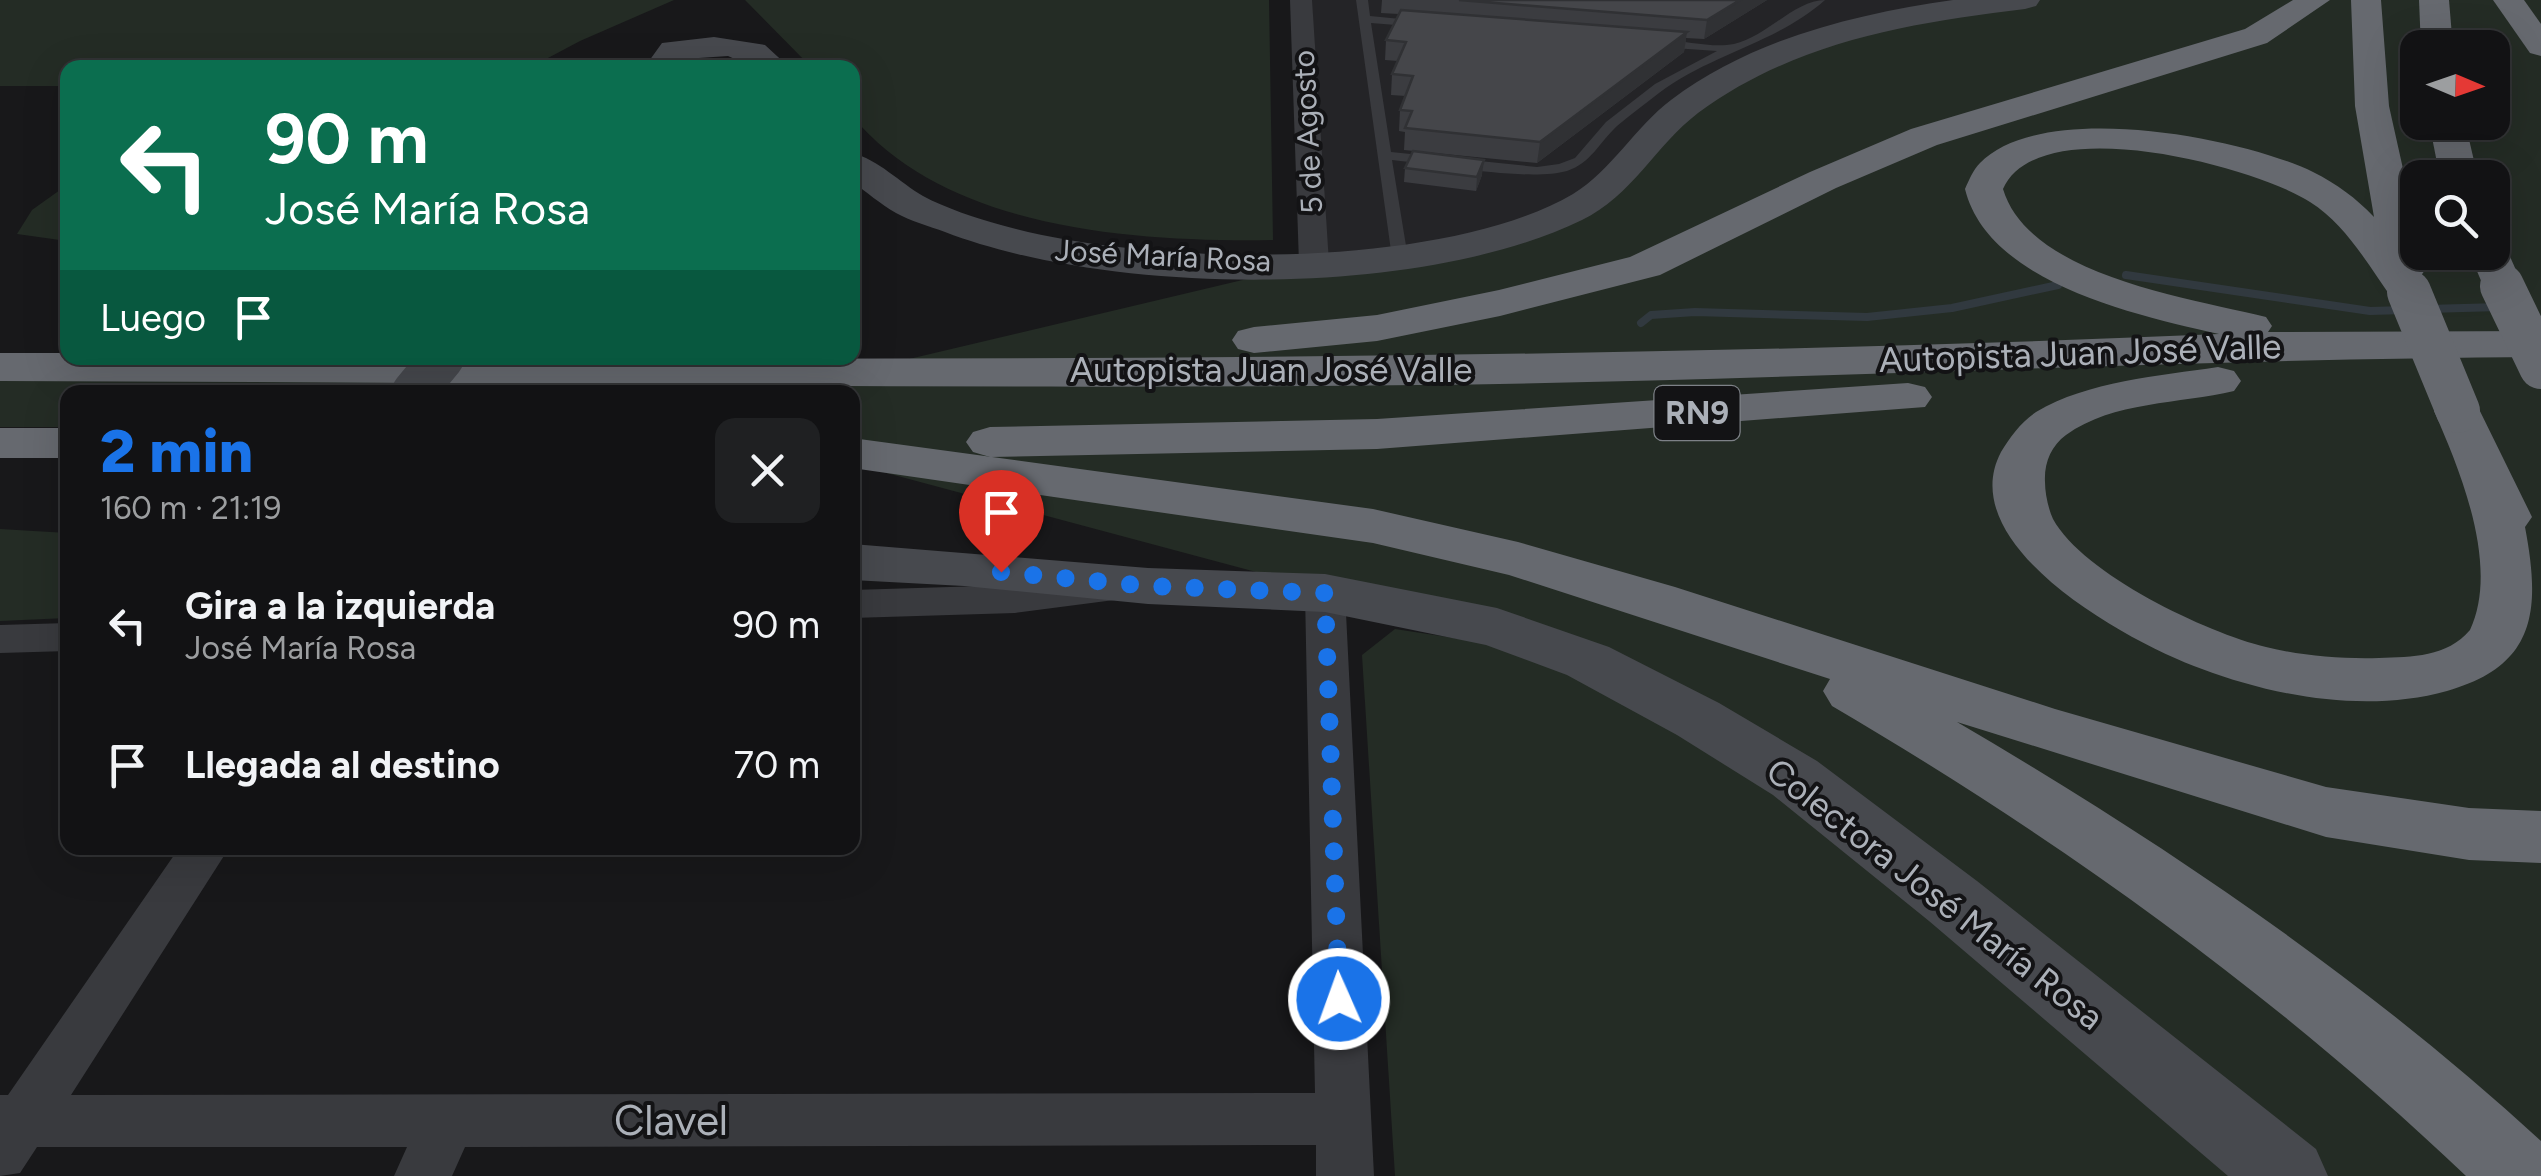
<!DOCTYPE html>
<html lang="es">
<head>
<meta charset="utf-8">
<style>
  :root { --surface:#121214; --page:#1f2022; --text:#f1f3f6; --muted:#9c9ea0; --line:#313234; --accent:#1a73e8 }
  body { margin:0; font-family:Figtree,sans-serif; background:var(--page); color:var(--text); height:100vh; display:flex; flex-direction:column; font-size:38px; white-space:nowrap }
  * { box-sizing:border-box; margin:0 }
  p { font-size:32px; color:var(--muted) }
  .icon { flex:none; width:55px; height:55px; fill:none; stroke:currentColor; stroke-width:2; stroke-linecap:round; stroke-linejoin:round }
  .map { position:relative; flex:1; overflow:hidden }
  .side { position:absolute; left:60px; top:385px; width:800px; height:470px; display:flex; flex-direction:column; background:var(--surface); border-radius:20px; box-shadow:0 10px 40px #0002,0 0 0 2px var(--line) }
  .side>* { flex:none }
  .hud { position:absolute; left:60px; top:60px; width:800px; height:305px; border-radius:20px; box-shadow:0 10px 40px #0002,0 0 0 2px var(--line); background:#0b6e4f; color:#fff; overflow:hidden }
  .needle { width:65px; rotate:92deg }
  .buttons { position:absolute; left:2400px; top:30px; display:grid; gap:20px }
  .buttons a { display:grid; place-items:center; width:110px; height:110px; border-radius:20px; background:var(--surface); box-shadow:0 10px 40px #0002,0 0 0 2px var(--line); font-size:50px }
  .pin { position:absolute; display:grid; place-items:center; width:85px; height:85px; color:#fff; margin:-102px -42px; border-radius:50% 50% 50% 0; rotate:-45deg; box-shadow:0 0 10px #0007 }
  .pin .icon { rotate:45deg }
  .me { position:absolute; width:110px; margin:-55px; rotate:358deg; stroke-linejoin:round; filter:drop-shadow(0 0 8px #0008) }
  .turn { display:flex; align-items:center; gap:35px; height:210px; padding:0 40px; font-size:45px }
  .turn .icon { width:130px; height:130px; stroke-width:2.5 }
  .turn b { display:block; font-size:70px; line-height:85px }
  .then { display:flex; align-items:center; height:95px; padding:0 40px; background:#0003; gap:20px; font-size:38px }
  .round { display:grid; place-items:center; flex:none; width:105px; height:105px; border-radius:20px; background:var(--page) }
  .summary { display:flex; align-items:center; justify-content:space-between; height:170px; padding:0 40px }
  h1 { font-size:60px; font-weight:800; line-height:75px; color:var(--accent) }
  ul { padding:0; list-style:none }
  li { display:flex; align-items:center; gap:30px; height:140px; padding:0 40px }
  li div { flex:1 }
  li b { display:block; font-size:38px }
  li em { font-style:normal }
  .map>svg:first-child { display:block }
</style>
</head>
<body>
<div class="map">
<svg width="2541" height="1176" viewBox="0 0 2541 1176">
  <rect width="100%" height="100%" fill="#18181a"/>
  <!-- built -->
  <polygon fill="#242427" points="1301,0 2025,0 1544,222 1314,263"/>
  <!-- green -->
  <g fill="#242c25" fill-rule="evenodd">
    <polygon points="0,0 674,0 580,41 531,67 68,68 67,86 0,86"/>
    <path d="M745,0H1269L1273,240C1135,242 947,230 853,117L852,68L811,67Z"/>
    <path d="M2025,0H2541V1176H2288L1953,901L1588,661L853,464L852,392H68L67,427H0V379L871,368L1314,263L1544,222L1681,109L1790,50ZM2418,48H2492V122H2418ZM2418,178H2492V252H2418Z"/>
    <polygon points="67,185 67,241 17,234 32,210"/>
    <polygon points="0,529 67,533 67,618 0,621"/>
    <polygon points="1395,629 1480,642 1555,668 1733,758 2242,1176 1395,1176 1362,655"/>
  </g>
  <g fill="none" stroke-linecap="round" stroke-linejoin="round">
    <!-- stream -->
    <g stroke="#31393f" stroke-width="8">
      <polyline points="2126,275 2370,311 2405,310"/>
      <polyline points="2427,309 2500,307"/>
      <polyline points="1641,323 1651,315 1695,312 1867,317 1952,308 2058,285"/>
    </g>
    <!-- lane -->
    <path fill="#393a3e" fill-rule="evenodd" d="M1356,0H1368L1370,16L1421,21L1427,24L1421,27L1371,23L1391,152L1537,167L1559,164L1575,158L1606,122L1655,84L1717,51L1659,47L1655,45V41C1680,38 1709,49 1734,44C1766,37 1795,0 1825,0C1777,43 1710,54 1659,93C1645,104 1630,115 1617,126C1599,143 1591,163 1567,171C1528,182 1436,164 1392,160L1408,258L1400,263L1392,258Z"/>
    <!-- street -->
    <g fill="#393a3e" fill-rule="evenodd">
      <polygon points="1290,0 1312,0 1329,263 1325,269 1303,269 1299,263"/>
      <polygon points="1108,577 1122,581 1128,590 1122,599 1015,613 852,618 852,590 1015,585"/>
      <polygon points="1325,580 1339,583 1345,593 1374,1176 1316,1176 1316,1145 465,1147 452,1176 394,1176 407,1147 37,1147 20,1173 0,1176 0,1095 8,1095 179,848 229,848 71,1095 1315,1093 1305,593 1311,583"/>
      <polygon points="68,623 68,651 0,653 0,625"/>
    </g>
    <!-- secondary -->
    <g fill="#47494e" fill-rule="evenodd">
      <path d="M1953,0H2040L2036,6L2025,9C1909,23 1794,42 1698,113C1655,146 1632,196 1582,220C1419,299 1112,296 945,232C929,226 910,221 896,213C880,204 867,192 852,182V153C879,160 899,182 923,196C945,208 976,218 1001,225C1145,267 1441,271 1573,194C1612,170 1635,127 1671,100C1752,39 1855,14 1953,0Z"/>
      <polygon points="714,37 765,45 790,68 755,68 728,56 684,59 678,68 644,68 662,43"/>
      <polygon points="852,544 1148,568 1325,574 1497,608 1609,647 1719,703 1817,761 1977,881 2316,1149 2328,1176 2228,1176 1929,921 1773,795 1677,735 1567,675 1486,645 1325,612 1148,604 964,586 852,580"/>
    </g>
    <!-- highway -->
    <g fill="#66696f" fill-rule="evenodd">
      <polygon points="2293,0 2330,0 2267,43 1937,145 1836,188 1660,275 1500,316 1377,341 1254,353 1238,349 1232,340 1238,331 1254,327 1377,315 1499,290 1630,257 1810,172 1911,129 2245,29"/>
      <path d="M2351,0H2381L2389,106L2418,236V252H2421L2425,270L2420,277L2430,292L2424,301L2409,305L2394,301C2369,267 2347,225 2310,202C2255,166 2038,109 2003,189C2029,276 2190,298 2266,317L2272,326L2268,332L2541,331V357C2166,359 1792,381 1418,385C945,390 472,382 0,381V353H68V358C785,358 1500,365 2219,334C2136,315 1988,283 1965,189C1969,180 1973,170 1980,163C2042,99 2241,137 2313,172C2337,184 2356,198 2374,217L2355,106Z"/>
      <polygon points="2419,0 2449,0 2453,48 2421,48"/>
      <polygon points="2493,0 2524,0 2541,24 2541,56 2530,53"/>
      <polygon points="2429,122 2465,122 2478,178 2440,178"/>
      <polygon points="2492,241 2504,243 2523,286 2517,295 2502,299 2487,295 2469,252 2492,252"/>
      <path d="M2218,367L2234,371L2241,381L2234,391C2180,404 2113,401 2066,435C2051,446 2044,463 2045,482C2045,493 2048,508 2053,519C2083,574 2207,633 2266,647C2302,656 2341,659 2379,658C2412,657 2447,657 2470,630C2500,566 2460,470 2434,411L2441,401L2458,397L2475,401L2532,517L2525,527C2541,611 2536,666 2447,691C2368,713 2276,697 2202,669C2134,645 1951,547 2001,452C2010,437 2021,422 2036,412C2088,381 2159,376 2218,367Z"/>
      <polygon points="1908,383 1925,387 1932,397 1925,407 1377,449 990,457 973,452 966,442 973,432 990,427 1377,419"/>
      <rect x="0" y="428" width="68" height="30"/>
      <path d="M852,438L1373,509L1518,542L1675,587L2055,709L2326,787L2469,808L2541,811V863L2469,860L2326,837L1957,722C2162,842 2365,979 2541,1141V1176H2466C2275,994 2059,839 1832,706L1823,691L1830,679L1509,575L1373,543L852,468Z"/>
    </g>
    <!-- secondary-bridge -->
    <polyline stroke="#47494e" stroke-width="44" points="414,392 442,358"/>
    <!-- highway-bridge -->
    <g stroke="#66696f" stroke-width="44">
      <polyline points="2502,286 2541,367"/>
      <polyline points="2409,292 2458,411"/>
    </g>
  </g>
  <!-- wall -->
  <g fill="#3b3c40">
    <polygon points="1382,0 1767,0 1704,39 1686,38 1684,52 1537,163 1404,150 1405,132 1399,131 1400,110 1406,96 1391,95 1392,74 1398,61 1385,60 1386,40 1399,14 1381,13"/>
    <polygon points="1405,168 1482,175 1476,191 1404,182"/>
  </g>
  <!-- shaded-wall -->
  <g fill="#303134">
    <polygon points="1740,0 1767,0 1704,39 1707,20"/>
    <polygon points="1687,32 1684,52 1537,163 1540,142"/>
    <polygon points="1484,160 1482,175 1476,191 1477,177"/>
  </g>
  <!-- building -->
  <g fill="#45464a" stroke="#303134" stroke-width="2.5">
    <polygon points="1459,0 1740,0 1707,20"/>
    <polygon points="1401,10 1687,32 1540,142 1405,128 1412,111 1400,110 1413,76 1392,74 1406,42 1386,40"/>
    <polygon points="1413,151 1484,160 1477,177 1405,168"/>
  </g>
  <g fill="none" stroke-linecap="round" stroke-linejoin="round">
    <!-- route -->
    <polyline stroke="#1a73e8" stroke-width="18" stroke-dasharray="0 32.4" points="1001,572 1148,586 1325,593 1339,999"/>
  </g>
  <g text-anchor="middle" stroke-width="8" stroke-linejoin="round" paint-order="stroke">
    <!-- far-street labels -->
    <g font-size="30" fill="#abb0b8" stroke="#131315">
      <text transform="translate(1308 132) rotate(-93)" y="10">5 de Agosto</text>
      <text transform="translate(1163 256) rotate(3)" y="10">José María Rosa</text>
    </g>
    <!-- shield labels -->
    <rect fill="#131315" stroke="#7d8187" stroke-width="2.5" x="1654.5" y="386" width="85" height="54" rx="8"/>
    <g font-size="32" font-weight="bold" fill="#abb0b8">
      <text x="1697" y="424">RN9</text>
    </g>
    <!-- street labels -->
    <g font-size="35" fill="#abb0b8" stroke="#131315">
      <text transform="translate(2080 353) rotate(-2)" y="12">Autopista Juan José Valle</text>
      <text x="1271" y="382">Autopista Juan José Valle</text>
      <text transform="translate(1935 894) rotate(38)" y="12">Colectora José María Rosa</text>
    </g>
    <!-- near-street labels -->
    <g font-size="42" fill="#abb0b8" stroke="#131315">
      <text x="671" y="1135">Clavel</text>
    </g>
  </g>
</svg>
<div class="buttons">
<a><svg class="needle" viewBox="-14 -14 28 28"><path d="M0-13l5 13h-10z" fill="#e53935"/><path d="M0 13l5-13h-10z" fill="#9c9ea0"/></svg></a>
<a><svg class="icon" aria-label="search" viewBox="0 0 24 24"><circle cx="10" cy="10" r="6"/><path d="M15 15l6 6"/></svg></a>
</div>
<div class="pin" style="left:1001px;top:572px;background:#d93025"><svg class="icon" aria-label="arrive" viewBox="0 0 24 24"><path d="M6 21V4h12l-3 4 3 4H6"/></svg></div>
<svg class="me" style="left:1339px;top:999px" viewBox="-20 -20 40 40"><circle r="17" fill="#1a73e8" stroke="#fff" stroke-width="3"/><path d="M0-11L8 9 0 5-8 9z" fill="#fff"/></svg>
<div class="hud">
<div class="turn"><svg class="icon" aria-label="left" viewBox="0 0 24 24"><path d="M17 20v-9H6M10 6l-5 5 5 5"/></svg><div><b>90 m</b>José María Rosa</div></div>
<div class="then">Luego<svg class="icon" aria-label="arrive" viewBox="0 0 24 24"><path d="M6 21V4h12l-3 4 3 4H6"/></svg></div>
</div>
<section class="side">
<div class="summary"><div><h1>2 min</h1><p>160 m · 21:19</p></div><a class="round"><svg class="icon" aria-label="close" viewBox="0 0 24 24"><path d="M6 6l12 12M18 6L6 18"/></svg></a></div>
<ul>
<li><svg class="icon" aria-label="left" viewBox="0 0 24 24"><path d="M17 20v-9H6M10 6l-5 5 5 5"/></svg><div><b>Gira a la izquierda</b><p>José María Rosa</p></div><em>90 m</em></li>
<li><svg class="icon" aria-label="arrive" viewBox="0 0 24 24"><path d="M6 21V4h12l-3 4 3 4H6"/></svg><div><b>Llegada al destino</b></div><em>70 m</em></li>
</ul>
</section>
</div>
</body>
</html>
